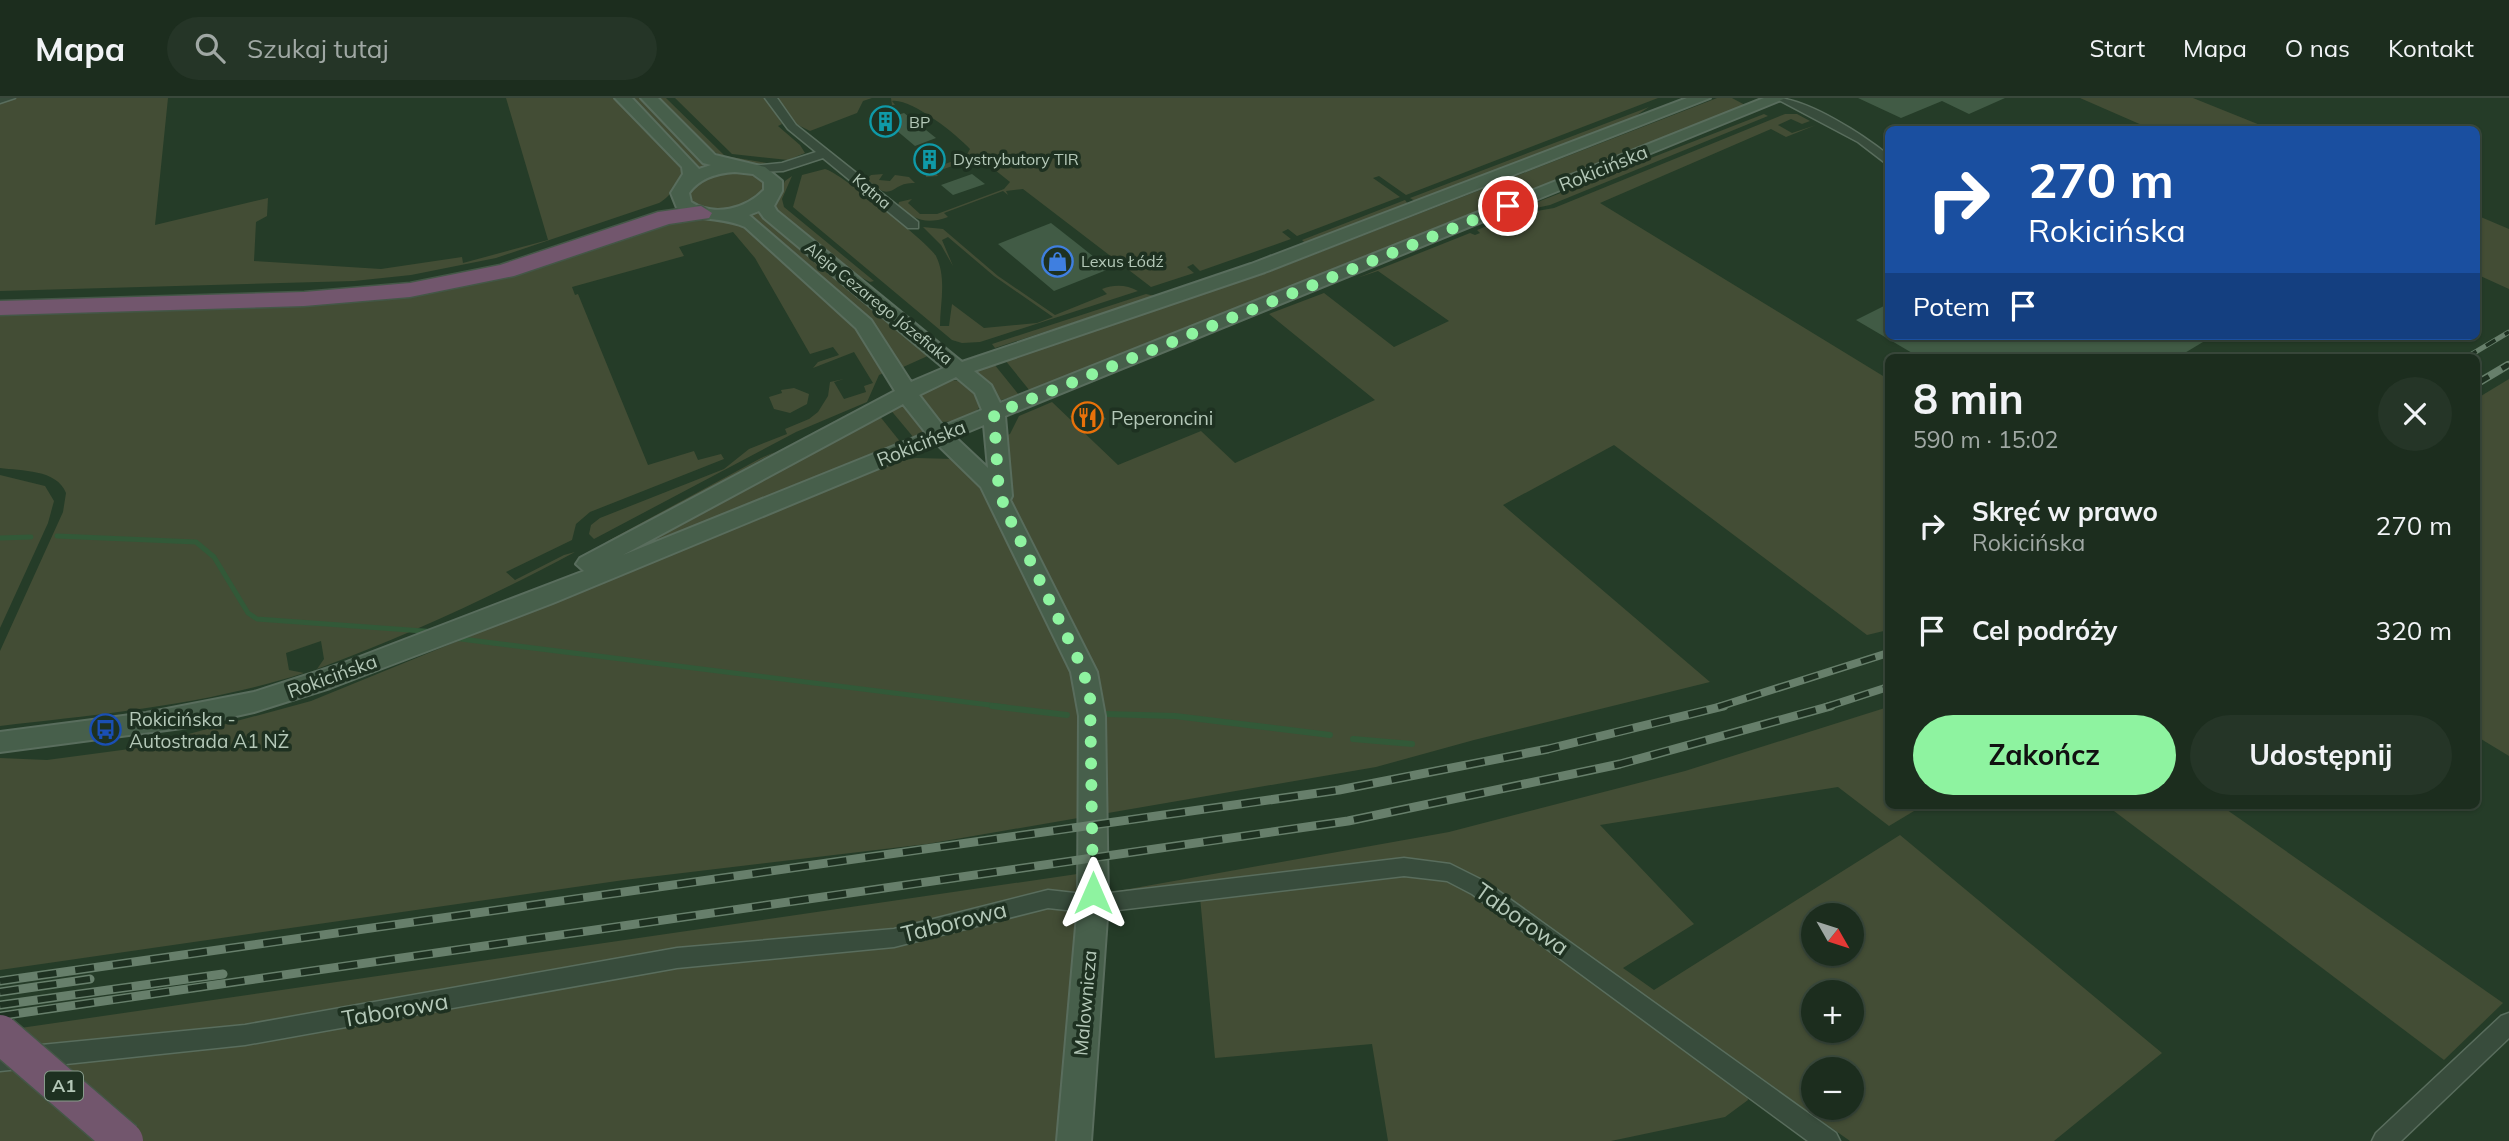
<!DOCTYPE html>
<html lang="pl">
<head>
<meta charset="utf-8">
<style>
  :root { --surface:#1c2d1e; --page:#253527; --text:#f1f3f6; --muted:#a0a8a4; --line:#3a493c; --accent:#8ef3a0 }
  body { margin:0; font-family:Mulish,sans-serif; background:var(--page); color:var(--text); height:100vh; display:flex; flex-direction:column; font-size:26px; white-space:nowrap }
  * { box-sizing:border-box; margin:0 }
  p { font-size:23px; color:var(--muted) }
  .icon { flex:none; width:38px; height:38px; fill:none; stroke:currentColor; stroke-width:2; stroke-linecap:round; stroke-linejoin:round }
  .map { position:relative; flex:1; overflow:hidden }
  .drawer { position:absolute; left:1885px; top:256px; width:595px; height:455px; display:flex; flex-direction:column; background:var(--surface); border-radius:10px; box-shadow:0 2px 5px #0004,0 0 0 2px var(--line) }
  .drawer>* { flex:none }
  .hud { position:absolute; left:1885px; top:28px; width:595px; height:214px; border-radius:10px; box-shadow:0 2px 5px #0004,0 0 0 2px var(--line); background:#1a4fa0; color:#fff; overflow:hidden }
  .needle { width:46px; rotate:129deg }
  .buttons { position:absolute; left:1801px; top:805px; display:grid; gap:14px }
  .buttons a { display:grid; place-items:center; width:63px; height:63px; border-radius:50%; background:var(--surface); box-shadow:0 2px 5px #0004,0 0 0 2px var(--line); font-size:35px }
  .pin { position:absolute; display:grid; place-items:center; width:60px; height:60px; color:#fff; margin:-30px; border:4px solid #fff; border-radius:50%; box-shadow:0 2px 7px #0007 }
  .me { position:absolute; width:77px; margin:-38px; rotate:0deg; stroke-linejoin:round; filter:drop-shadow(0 0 5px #0008) }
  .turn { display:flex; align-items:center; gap:24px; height:147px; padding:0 28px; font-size:32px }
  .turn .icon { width:91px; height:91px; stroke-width:2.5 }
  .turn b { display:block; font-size:49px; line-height:60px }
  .then { display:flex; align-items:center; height:66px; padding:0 28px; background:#0003; gap:14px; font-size:26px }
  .round { display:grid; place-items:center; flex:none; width:74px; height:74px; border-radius:37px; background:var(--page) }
  .overview { display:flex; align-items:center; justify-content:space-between; height:119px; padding:0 28px }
  h1 { font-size:42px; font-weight:700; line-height:52px }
  .action { display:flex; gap:14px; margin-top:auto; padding:14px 28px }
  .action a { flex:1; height:80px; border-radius:42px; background:var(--accent); color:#111; font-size:28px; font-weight:700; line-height:80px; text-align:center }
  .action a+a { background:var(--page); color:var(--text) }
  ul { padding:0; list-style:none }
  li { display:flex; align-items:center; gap:21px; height:105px; padding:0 28px }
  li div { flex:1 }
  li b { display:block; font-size:26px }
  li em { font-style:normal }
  header { display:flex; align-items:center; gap:42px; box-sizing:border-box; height:98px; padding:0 35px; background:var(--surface); border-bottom:2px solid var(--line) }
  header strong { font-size:33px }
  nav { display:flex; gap:38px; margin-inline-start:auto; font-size:24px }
  .search { width:490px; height:63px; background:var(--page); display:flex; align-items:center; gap:18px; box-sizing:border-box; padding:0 24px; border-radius:38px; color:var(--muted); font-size:26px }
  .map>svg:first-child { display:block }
</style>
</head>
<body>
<header>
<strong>Mapa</strong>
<div class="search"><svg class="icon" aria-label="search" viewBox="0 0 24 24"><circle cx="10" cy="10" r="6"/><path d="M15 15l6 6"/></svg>Szukaj tutaj</div>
<nav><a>Start</a><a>Mapa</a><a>O nas</a><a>Kontakt</a></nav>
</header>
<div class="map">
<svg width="2509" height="1043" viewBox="0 0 2509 1043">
  <rect width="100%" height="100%" fill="#253c28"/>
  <!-- green -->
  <g fill="#434d35" fill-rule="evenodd">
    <path d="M15,0H168L155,127L268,100L267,118L256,124L254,163L381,171L462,159L463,165L548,142L506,0H614L684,72C682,83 669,100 659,105L496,160L411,177L354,183L0,193V4Z"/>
    <polygon points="631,0 641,0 712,68 699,72 695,65"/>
    <path d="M658,0H666L725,58L779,67C715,72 699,41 658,0Z"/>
    <polygon points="675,0 766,0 782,26 778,28 800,47 805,55 788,62 732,56"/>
    <polygon points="775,0 872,0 863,3 857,15 810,33 794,25"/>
    <path d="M891,0H1658L1406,97L1379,78L1373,80L1400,99L1297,138L1288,131L1282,134L1291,141L1200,173L1193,166L1187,169L1194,175L1151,189L1023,91L1006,93L1008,97L1003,93L944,115L948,119C926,127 915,122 898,108L899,104L912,101L908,105L920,116H937L1004,91L1010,84L985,64L976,65L975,61L967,65L973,66L966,68L961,65L935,74L938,78L926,79L927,73L966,58L970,51C956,36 911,0 892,3L895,7H892Z"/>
    <polygon points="1717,0 1732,0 1745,7 1030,293 1005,262 1264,176"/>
    <polygon points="2080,0 2193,0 2270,31 2151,31"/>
    <polygon points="1649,9 1634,19 1415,103 1410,100"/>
    <polygon points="1764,16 1768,18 1550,107 1512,115 1473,129"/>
    <polygon points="1785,16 1797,16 1810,23 1802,26 1791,21 1778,27 1792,35 1816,27 1786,39 1771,31 1600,105 1888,281 1888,532 1867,537 1614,347 1503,407 1710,584 1474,642 1376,669 1108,715 1098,587 1009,400 1002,339 1010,336 1019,318 1052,304 1118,367 1201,333 1235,365 1375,302 1269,216 1324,195 1394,249 1449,223 1378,173 1357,180 1470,135 1475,137 1480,135 1477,132 1514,117 1554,110"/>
    <path d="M825,71C839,74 930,146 936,158C947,180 940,206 940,228H949L952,206L984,230L1037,225L1053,219L994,178L948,139L942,142L953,168L941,147L923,129L943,131L998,178L1055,217L1107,196L1102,191C1115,186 1127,187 1138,193L980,244L962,245L952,242L793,109L802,77Z"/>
    <path d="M736,73L755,76L765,84V92C746,110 713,121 690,103L689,92L707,78Z"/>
    <path d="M883,76L879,82L890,83L895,77L909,79L915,85C891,83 893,108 867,81L871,77Z"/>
    <polygon points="792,78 782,101 784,109 874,183 870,184 847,172 775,111 774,107 785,83"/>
    <polygon points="1405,102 1408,106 1317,141 1305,145 1302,142"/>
    <path d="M759,111L764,119L932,256L901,270C866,209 810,168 757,123L746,117Z"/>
    <polygon points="2476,117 2509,131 2509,191 2476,176"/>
    <path d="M693,120L726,121L741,126L834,206L863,237L886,274L879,277L867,304L796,334L594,441L589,436L591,427L600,420L724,371L749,351L787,336L785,331L809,321L818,314L828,298L830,284L844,281L834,284L844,301L866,294L864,288L873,285L854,254L813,270L818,264L839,257L833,249L810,256L755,160L733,134L679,149L684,158L572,189L575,197L578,196L648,367L694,353L698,362L721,356L724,361L590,414L576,426L572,442L506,474L515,482L564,457L575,454C489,500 408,537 317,571L324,561L321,543L286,555L289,572L304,575C205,607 103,616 0,628V553L63,414L66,395C57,371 21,373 0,370V214L411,196L672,122Z"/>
    <polygon points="1146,196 1155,198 995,250 992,246"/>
    <polygon points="994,266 1019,297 998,303 976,273"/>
    <polygon points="2509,281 2509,658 2476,638 2476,301"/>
    <path d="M949,282C969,282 973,291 981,307C973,321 952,326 936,323L920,300L923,294Z"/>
    <polygon points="794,290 809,296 807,306 790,315 774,311 769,299 782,295 781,292"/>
    <polygon points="904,305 925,333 925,336 914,340 889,310"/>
    <polygon points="878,316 902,346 633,453 634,451"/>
    <polygon points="775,354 616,442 606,444 761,360"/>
    <polygon points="916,360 955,361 984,391 1080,585 1084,719 927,746 624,782 0,872 0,660 47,662 137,650 311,603 896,364"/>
    <polygon points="0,377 45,388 54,403 48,425 0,530"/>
    <path d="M1888,609V707H1924L1889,728L1838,689L1600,727L1694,826L1623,870L1654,892L1900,737L2162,955L2054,1043H1850L1482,782C1452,764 1424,760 1390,762L1123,795L1118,793L1449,734L1685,673ZM1813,817H1852V856H1813ZM1813,894H1852V933H1813ZM1813,971H1852V1010H1813Z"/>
    <polygon points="2106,707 2220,707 2503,905 2444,962"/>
    <polygon points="1394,774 1444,781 1470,793 1747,998 1748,1002 1725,1019 1611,1043 1388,1043 1372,946 1215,960 1200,799"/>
    <polygon points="1084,775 1083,796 1069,795 928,827 268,927 0,956 0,933"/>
    <polygon points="1053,807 1082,809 1066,1043 0,1043 0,969"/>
  </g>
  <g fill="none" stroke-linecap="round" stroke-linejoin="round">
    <!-- stream-far1 -->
    <g stroke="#325938" stroke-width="5">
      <polyline points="57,438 196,444 214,459 248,515 257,521 437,534"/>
      <polyline points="0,440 31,439"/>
      <polyline points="453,540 1006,609"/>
    </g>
    <!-- stream -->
    <g stroke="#325938" stroke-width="6">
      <polyline points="992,608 1067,617"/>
      <polyline points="1105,616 1175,618 1330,637"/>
      <polyline points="1353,641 1412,646"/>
    </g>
  </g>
  <!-- building -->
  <g fill="#415b45">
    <polygon points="1858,0 2005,0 1969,16 1942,3 1901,20"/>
    <polygon points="904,15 926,32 936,40 915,48 883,21"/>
    <polygon points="972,76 985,86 953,97 941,87"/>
    <polygon points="1051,125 1079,147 1109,171 1054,193 998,146"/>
    <polygon points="1888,206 1888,238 2213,238 2178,259 1919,259 1856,222"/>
    <polygon points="1094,309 1106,321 1083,331 1070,318"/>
  </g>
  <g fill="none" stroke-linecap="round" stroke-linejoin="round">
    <defs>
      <g id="street">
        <polygon points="0,0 15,0 0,5"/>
        <polygon points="765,0 777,0 796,27 918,124 918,130 908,130 823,60 783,73 751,74 751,68 782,65 816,54 788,31"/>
        <path d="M1775,0C1806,0 1864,37 1888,57V67L1858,44Z"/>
        <polygon points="1404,760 1450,766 1486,784 1836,1035 1840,1043 1808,1043 1472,796 1447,783 1404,778 1093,815 1048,810 894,849 677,870 245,947 0,973 0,951 245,927 677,850 894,831 1048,792 1093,797"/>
        <polygon points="2509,915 2509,940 2401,1043 2372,1043 2376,1035 2501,918"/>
      </g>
      <path id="secondary" d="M615,0H632L699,71L711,67L703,65L641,0H658L715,57L765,69L782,83V93L774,108L777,113L962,264L1251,166L1687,0H1710L1265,174L974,273L991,287L1000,305L1764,0H1786L1005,318L1012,398L1010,402L1097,574L1105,618L1108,806L1091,1043H1057L1078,806L1079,618L1071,574L981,389L937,346L553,505L330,590L254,614L182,630L0,654V634L146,615L254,594L344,565L584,473L576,466L580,460L895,293L856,230L745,129C722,118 699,125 677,110L671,95L683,76L682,69ZM735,74L753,76L764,84V92C746,111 714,119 691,104L689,95C700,80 717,75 735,74ZM759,113L764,120L944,270L911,284L871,222L749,117ZM956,279L975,295L982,312L943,328L919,297ZM903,306L926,335L623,457ZM984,327L988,370L955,339Z"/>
      <polygon id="highway" points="701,108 712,115 709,120 669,126 514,178 410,199 304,208 0,217 0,203 304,194 410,185 500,167 658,114"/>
    </defs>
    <!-- street casing -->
    <use href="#street" stroke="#596d5d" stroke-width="3"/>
    <!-- secondary casing -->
    <use href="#secondary" stroke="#596d5d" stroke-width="4"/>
    <!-- highway casing -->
    <use href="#highway" stroke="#445747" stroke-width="3"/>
    <!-- street -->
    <use href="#street" fill="#384c3c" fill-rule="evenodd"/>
    <!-- secondary -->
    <use href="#secondary" fill="#475f4b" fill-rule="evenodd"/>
    <!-- highway -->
    <use href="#highway" fill="#72566d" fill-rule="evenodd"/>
    <defs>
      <g id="rail-far2">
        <polyline points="2467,259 2509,234"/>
        <polyline points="2505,268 2509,266"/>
      </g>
      <g id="rail-far1">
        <polyline points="2476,286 2508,267"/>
        <polyline points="1718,609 1888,555"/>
        <polyline points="1826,609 1888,589"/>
      </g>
      <g id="rail">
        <polyline points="0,883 1339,692 1548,651 1724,608"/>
        <polyline points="0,894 90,881"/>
        <polyline points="0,907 223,876"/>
        <polyline points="0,918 1348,723 1620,666 1831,608"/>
      </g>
    </defs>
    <!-- rail-far2 casing -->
    <use href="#rail-far2" stroke="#677f6b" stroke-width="5"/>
    <!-- rail-far1 casing -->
    <use href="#rail-far1" stroke="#677f6b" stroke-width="8"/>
    <!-- rail casing -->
    <use href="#rail" stroke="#677f6b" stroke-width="9"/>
    <!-- rail-far2 -->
    <use href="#rail-far2" stroke="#1e3121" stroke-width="3.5" stroke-dasharray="11" stroke-linecap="butt"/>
    <!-- rail-far1 -->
    <use href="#rail-far1" stroke="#1e3121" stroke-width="5" stroke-dasharray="15" stroke-linecap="butt"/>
    <!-- rail -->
    <use href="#rail" stroke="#1e3121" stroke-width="6" stroke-dasharray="19" stroke-linecap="butt"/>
    <defs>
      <polyline id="highway-bridge" points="0,936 124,1043"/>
    </defs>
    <!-- highway-bridge casing -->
    <use href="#highway-bridge" stroke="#445747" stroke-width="41" stroke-linecap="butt"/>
    <!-- highway-bridge -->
    <use href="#highway-bridge" stroke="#72566d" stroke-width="38"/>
  </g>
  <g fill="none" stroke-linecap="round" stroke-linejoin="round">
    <!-- route -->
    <polyline stroke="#8ef3a0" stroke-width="12" stroke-dasharray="0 21.6" points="1093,795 1090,595 1080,565 1004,409 998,382 994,316 1508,108"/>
  </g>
  <!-- icons -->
  <defs>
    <symbol id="building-ring" viewBox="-11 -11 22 22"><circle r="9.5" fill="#1e3121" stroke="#0f9aa8" stroke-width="1.5"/><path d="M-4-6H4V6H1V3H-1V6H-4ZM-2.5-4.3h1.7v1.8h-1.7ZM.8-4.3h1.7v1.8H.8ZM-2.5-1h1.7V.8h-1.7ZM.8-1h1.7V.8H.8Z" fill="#0f9aa8"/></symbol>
    <symbol id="shop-ring" viewBox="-11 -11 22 22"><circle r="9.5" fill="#1e3121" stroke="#3f7fe0" stroke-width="1.5"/><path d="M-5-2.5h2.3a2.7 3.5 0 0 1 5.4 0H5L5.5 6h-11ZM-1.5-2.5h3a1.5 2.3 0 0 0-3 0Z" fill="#3f7fe0"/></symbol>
    <symbol id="restaurant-ring" viewBox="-11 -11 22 22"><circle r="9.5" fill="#1e3121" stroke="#e8710a" stroke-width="1.5"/><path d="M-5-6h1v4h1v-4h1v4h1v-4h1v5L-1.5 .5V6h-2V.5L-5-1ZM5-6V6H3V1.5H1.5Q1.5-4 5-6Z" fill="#e8710a"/></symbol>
    <symbol id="bus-ring" viewBox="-11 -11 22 22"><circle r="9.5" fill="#1e3121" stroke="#1a4fb4" stroke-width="1.5"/><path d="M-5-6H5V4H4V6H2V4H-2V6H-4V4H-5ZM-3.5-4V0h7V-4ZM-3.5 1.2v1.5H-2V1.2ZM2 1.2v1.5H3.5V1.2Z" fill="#1a4fb4"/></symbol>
  </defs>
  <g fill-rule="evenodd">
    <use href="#building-ring" x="868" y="6" width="35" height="35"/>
    <use href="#building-ring" x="912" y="44" width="35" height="35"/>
    <use href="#shop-ring" x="1040" y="146" width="35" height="35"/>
    <use href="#restaurant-ring" x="1070" y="302" width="35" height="35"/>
    <use href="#bus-ring" x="88" y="614" width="35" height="35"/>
  </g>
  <g text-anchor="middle" stroke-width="7" stroke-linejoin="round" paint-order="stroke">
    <!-- far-poi labels -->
    <g font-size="16" fill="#b4c8b8" stroke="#1e3121" text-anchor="start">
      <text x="909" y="30">BP</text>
      <text x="953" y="67">Dystrybutory TIR</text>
      <text x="1081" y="169">Lexus Łódź</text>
    </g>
    <!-- far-street labels -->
    <g font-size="16" fill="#b4c8b8" stroke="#1e3121">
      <text transform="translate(872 93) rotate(40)" y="6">Kątna</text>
      <text transform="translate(879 205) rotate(39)" y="6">Aleja Cezarego Józefiaka</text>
    </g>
    <!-- shield labels -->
    <rect fill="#1e3121" stroke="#879b8b" stroke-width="2" x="45" y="973.5" width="38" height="29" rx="5"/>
    <g font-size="18" font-weight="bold" fill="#b4c8b8">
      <text x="64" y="994">A1</text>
    </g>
    <!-- street labels -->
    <g font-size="19" fill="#b4c8b8" stroke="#1e3121">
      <text transform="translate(1603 70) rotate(-22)" y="7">Rokicińska</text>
      <text transform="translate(921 345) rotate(-22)" y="7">Rokicińska</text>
      <text transform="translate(332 578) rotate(-20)" y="7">Rokicińska</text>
      <text transform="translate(1085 905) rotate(-85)" y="7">Malownicza</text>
    </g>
    <!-- poi labels -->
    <g font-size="19" fill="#b4c8b8" stroke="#1e3121" text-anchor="start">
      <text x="1111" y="327">Peperoncini</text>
      <text x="129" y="628">Rokicińska -<tspan x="129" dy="22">Autostrada A1 NŻ</tspan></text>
    </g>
    <!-- near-street labels -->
    <g font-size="23" fill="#b4c8b8" stroke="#1e3121">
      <text transform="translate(1522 821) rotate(35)" y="8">Taborowa</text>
      <text transform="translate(954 824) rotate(-14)" y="8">Taborowa</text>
      <text transform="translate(395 912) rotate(-10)" y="8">Taborowa</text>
    </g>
  </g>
</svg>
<div class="buttons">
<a><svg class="needle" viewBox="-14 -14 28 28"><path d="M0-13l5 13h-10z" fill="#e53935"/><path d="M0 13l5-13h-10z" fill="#a0a8a4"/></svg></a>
<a>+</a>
<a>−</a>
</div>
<div class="pin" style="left:1508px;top:108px;background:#d93025"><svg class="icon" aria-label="arrive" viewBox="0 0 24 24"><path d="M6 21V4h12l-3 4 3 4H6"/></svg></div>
<svg class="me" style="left:1093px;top:795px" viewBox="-20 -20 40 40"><path d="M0-17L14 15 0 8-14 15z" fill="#8ef3a0" stroke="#fff" stroke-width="4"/></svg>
<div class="hud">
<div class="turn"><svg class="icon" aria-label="right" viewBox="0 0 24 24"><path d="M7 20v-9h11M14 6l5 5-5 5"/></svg><div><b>270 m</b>Rokicińska</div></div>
<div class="then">Potem<svg class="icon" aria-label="arrive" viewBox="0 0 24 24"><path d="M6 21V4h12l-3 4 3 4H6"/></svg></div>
</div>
<section class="drawer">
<div class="overview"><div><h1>8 min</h1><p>590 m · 15:02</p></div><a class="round"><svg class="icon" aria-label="close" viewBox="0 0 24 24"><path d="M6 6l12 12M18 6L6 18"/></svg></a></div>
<ul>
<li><svg class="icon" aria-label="right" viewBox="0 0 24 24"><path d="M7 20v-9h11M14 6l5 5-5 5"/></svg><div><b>Skręć w prawo</b><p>Rokicińska</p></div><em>270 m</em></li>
<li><svg class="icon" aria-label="arrive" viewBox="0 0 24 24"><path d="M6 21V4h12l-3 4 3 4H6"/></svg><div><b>Cel podróży</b></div><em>320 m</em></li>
</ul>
<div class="action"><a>Zakończ</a><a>Udostępnij</a></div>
</section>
</div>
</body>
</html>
